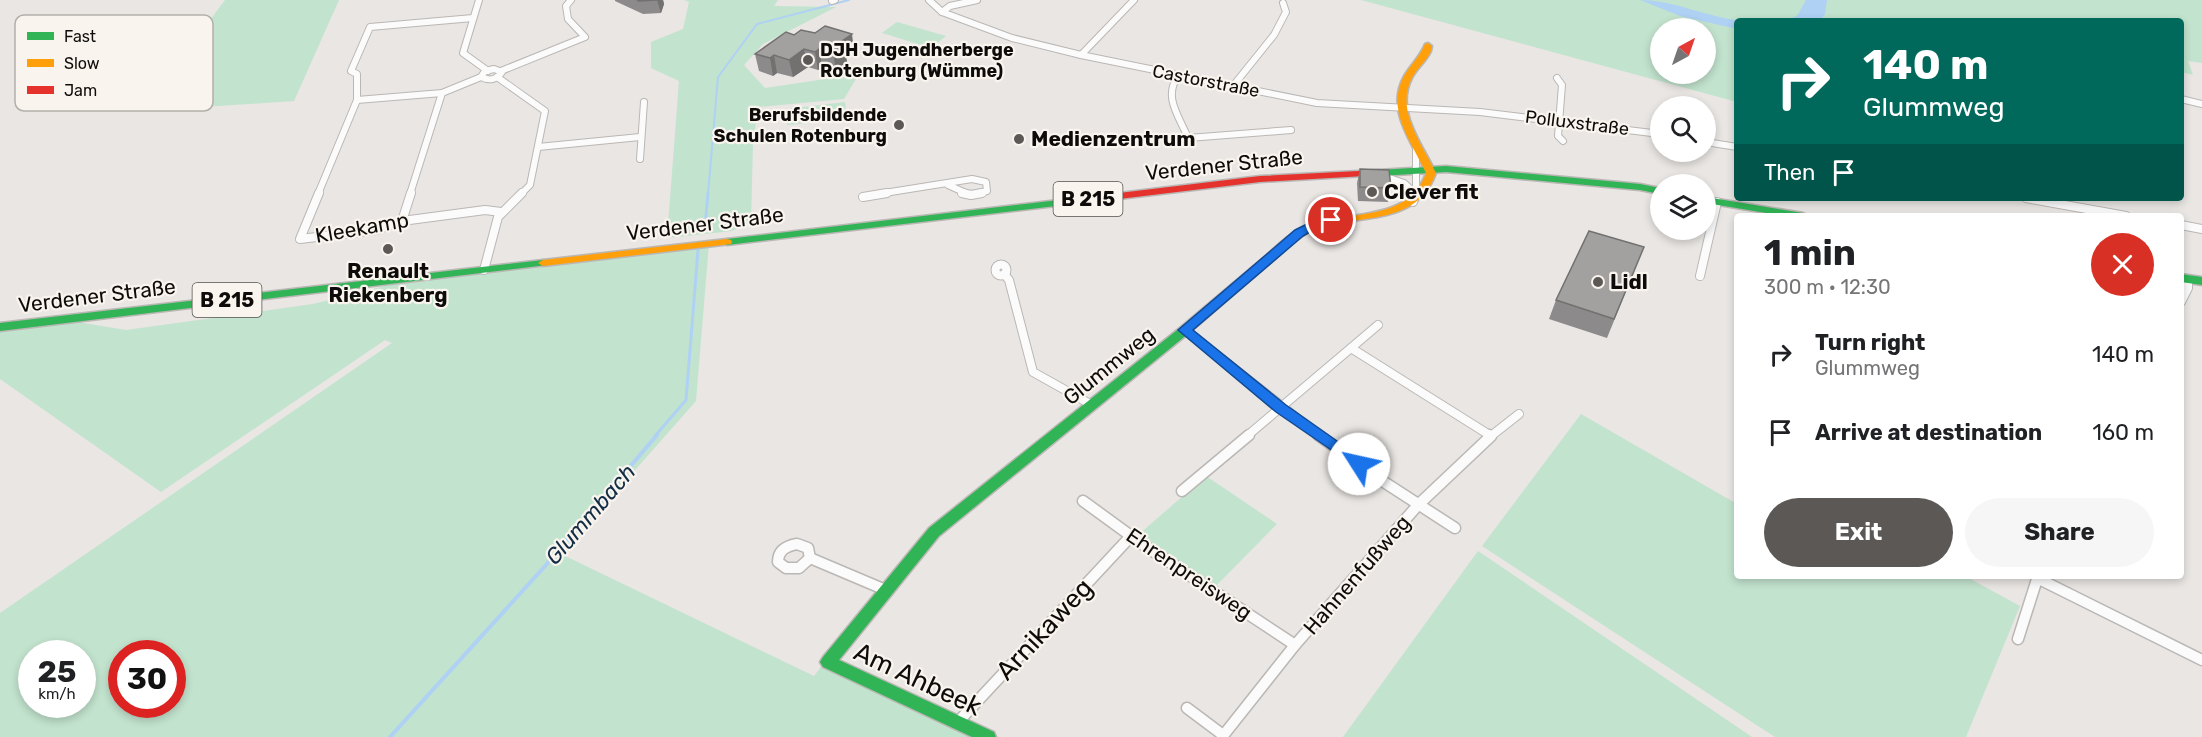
<!DOCTYPE html>
<html lang="en">
<head>
<meta charset="utf-8">
<style>
  :root { --surface:#fff; --page:#f6f6f6; --text:#202124; --muted:#757577; --accent:#5b5856 }
  body { margin:0; font-family:Rubik,sans-serif; background:var(--page); color:var(--text); height:100vh; display:flex; flex-direction:column; font-size:22px; white-space:nowrap }
  * { box-sizing:border-box; margin:0 }
  p { font-size:20px; color:var(--muted) }
  .icon { flex:none; width:33px; height:33px; fill:none; stroke:currentColor; stroke-width:2; stroke-linecap:round; stroke-linejoin:round }
  .map { position:relative; flex:1; overflow:hidden }
  .details { position:absolute; left:1734px; top:213px; width:450px; height:366px; display:flex; flex-direction:column; background:var(--surface); border-radius:6px; box-shadow:0 3px 9px #0003 }
  .details>* { flex:none }
  .top-card { position:absolute; left:1734px; top:18px; width:450px; height:183px; border-radius:6px; box-shadow:0 3px 9px #0003; background:#00695c; color:#fff; overflow:hidden }
  .needle { width:39px; rotate:40deg }
  .fabs { position:absolute; left:1650px; top:18px; display:grid; gap:12px }
  .fabs a { display:grid; place-items:center; width:66px; height:66px; border-radius:50%; background:var(--surface); box-shadow:0 3px 9px #0003; font-size:30px }
  .speed { position:absolute; left:18px; top:640px; display:flex; gap:12px; font-size:30px; font-weight:700; text-align:center }
  .speed>* { display:grid; place-content:center; width:78px; height:78px; border-radius:50%; background:var(--surface); box-shadow:0 3px 9px #0003; line-height:1 }
  .speed small { font-size:15px; font-weight:400 }
  .speed .limit { border:9px solid #d22; background:#fff; color:#111 }
  .pin { position:absolute; display:grid; place-items:center; width:51px; height:51px; color:#fff; margin:-26px; border:3px solid #fff; border-radius:50%; box-shadow:0 2px 6px #0007 }
  .me { position:absolute; width:66px; margin:-33px; rotate:305deg; stroke-linejoin:round; filter:drop-shadow(0 0 4px #0008) }
  .turn { display:flex; align-items:center; gap:21px; height:126px; padding:0 30px; font-size:27px }
  .turn .icon { width:78px; height:78px; stroke-width:2.5 }
  .turn b { display:block; font-size:42px; line-height:51px }
  .then { display:flex; align-items:center; height:57px; padding:0 30px; background:#0003; gap:12px; font-size:22px }
  .round { display:grid; place-items:center; flex:none; width:63px; height:63px; border-radius:32px; background:var(--page) }
  .overview { display:flex; align-items:center; justify-content:space-between; height:102px; padding:0 30px }
  h1 { font-size:36px; font-weight:700; line-height:45px }
  .primary-button { display:flex; gap:12px; margin-top:auto; padding:12px 30px }
  .primary-button a { flex:1; height:69px; border-radius:36px; background:var(--accent); color:#fff; font-size:24px; font-weight:700; line-height:69px; text-align:center }
  .primary-button a+a { background:var(--page); color:var(--text) }
  ul { padding:0; list-style:none }
  li { display:flex; align-items:center; gap:18px; height:78px; padding:0 30px }
  li div { flex:1 }
  li b { display:block; font-size:22px }
  li em { font-style:normal }
  .map>svg:first-child { display:block }
</style>
</head>
<body>
<div class="map">
<svg width="2202" height="737" viewBox="0 0 2202 737">
  <rect width="100%" height="100%" fill="#e9e6e3"/>
  <!-- green -->
  <g fill="#c2e3ce" fill-rule="evenodd">
    <polygon points="225,0 339,0 294,101 142,111"/>
    <polygon points="684,0 778,0 774,6 836,7 763,44 744,65 765,88 859,74 844,99 758,107 753,143 751,222 732,231 667,238 679,81 651,68 651,42 683,29 689,2"/>
    <path d="M1361,0H2202V63L2188,61L2193,75L2181,72V21H1737V102ZM1660,28H1706V74H1660Z"/>
    <polygon points="897,22 946,36 931,48 882,33"/>
    <polygon points="845,102 847,119 787,125 787,109"/>
    <path d="M709,243L696,401L561,554L814,676L825,662L979,737H0V613L392,343L385,340L161,492L0,379V331L78,322L126,330L313,304L417,278ZM32,654H82V705H32ZM122,654H172V705H122Z"/>
    <polygon points="1581,414 1737,504 1737,576 1965,576 2020,606 1966,737 1775,737 1482,546"/>
    <polygon points="1206,476 1277,524 1216,586 1138,535"/>
    <polygon points="1478,551 1752,737 1343,737"/>
  </g>
  <!-- water -->
  <g fill="#afd1f4">
    <path d="M1640,0C1674,0 1708,18 1744,21H1737V29L1680,16Z"/>
    <polygon points="1806,0 1827,0 1825,14 1820,21 1783,21 1797,16"/>
  </g>
  <g fill="none" stroke-linecap="round" stroke-linejoin="round">
    <!-- stream-far2 -->
    <polyline stroke="#afd1f4" stroke-width="2" points="708,194 718,77 757,24 849,0"/>
    <!-- stream-far1 -->
    <g stroke="#afd1f4" stroke-width="3">
      <polyline points="705,227 708,193"/>
      <polyline points="655,436 686,400 698,250"/>
    </g>
    <!-- stream -->
    <polyline stroke="#afd1f4" stroke-width="4" points="390,737 546,565 657,435"/>
    <defs>
      <g id="street-far2">
        <polyline points="479,0 463,53 488,71"/>
        <polyline points="929,0 942,12 1012,38 1081,55 1317,103 1480,112 1660,134"/>
        <polyline points="832,1 835,0"/>
        <polyline points="942,12 950,6 977,0"/>
        <polyline points="1081,55 1134,0"/>
        <path d="M494,69L502,72C497,80 489,81 481,77L485,71Z"/>
        <polyline points="501,71 585,37 568,19 566,6 571,0"/>
        <path d="M1178,76C1163,97 1179,116 1188,138L1291,130"/>
        <polyline points="497,77 545,111 530,185 521,194"/>
        <polyline points="1557,78 1562,85 1558,136 1563,141"/>
        <polyline points="1233,86 1274,35 1286,12 1283,3"/>
        <polyline points="2181,99 2202,104"/>
        <polyline points="357,100 442,93 481,77"/>
        <polyline points="1706,142 1737,147"/>
        <polyline points="538,147 640,137"/>
        <polyline points="1416,147 1416,193"/>
        <polyline points="640,159 644,102"/>
        <polyline points="1381,175 1404,183 1416,194"/>
        <polyline points="948,185 968,194"/>
        <polyline points="318,194 357,100 357,74 351,71 370,27 473,18"/>
        <polyline points="410,194 442,93"/>
        <polyline points="878,194 972,179 986,182 987,191 975,194"/>
      </g>
      <g id="street-far1">
        <polyline points="319,193 300,239 376,230 402,221 485,210 501,212"/>
        <polyline points="962,193 971,195 982,193"/>
        <polyline points="863,197 887,193"/>
        <polyline points="2026,198 2126,216"/>
        <polyline points="1413,202 1416,193"/>
        <polyline points="402,221 411,193"/>
        <polyline points="2181,225 2202,229"/>
        <circle cx="1001" cy="270" r="5.5"/>
        <polyline points="484,270 498,217 522,193"/>
        <polyline points="1004,274 1009,280 1033,372 1092,405"/>
        <polyline points="1700,276 1717,202"/>
        <polyline points="2181,302 2188,288 2188,279"/>
        <polyline points="1185,330 1320,436"/>
        <polyline points="1351,348 1378,325"/>
        <polyline points="1247,436 1351,348 1491,436"/>
        <polyline points="1491,436 1519,414"/>
      </g>
      <g id="street">
        <polyline points="1318,435 1384,482 1455,528"/>
        <polyline points="1182,491 1249,435"/>
        <polyline points="1083,501 1142,544 1295,645"/>
        <path d="M797,544L808,548L810,558L799,568H786L778,562C778,550 786,546 797,544Z"/>
        <polyline points="810,558 888,591"/>
        <polyline points="2037,578 2202,660"/>
        <polyline points="2018,639 2038,576"/>
        <polyline points="1187,708 1223,735"/>
        <polyline points="958,722 1131,536"/>
        <polyline points="1222,737 1295,645 1418,505 1491,436 1489,435"/>
      </g>
      <g id="fast">
        <polygon points="1446,166 1640,184 1660,188 1660,194 1640,190 1446,172 1378,176 1373,173 1378,170"/>
        <polygon points="1119,193 1124,196 1123,198 727,245 722,242 727,239"/>
        <polygon points="1706,197 1803,213 1808,216 1784,216 1706,203"/>
        <polygon points="1266,258 1271,261 1270,263 1189,333 939,536 839,660 994,732 996,737 972,737 823,667 820,662 823,657 929,528 1181,327 1262,259"/>
        <polygon points="543,260 547,261 548,263 547,265 0,331 0,323"/>
        <polygon points="2181,274 2202,277 2202,285 2181,282"/>
      </g>
      <g id="slow">
        <path d="M1428,43L1432,46L1431,51C1427,61 1417,68 1412,78C1395,111 1422,143 1436,173C1417,226 1362,214 1318,228C1299,235 1285,251 1270,263H1262L1261,261L1262,259C1277,246 1292,230 1311,224C1351,211 1409,221 1426,173C1412,142 1385,110 1404,76C1411,64 1419,58 1425,44Z"/>
        <polygon points="727,239 731,240 732,242 731,244 543,266 538,263 543,260"/>
      </g>
      <polygon id="jam" points="1378,170 1383,173 1382,175 1260,182 1119,199 1114,196 1119,193 1260,176"/>
    </defs>
    <!-- street-far2 casing -->
    <use href="#street-far2" stroke="#bab7b5" stroke-width="8"/>
    <!-- street-far1 casing -->
    <use href="#street-far1" stroke="#bab7b5" stroke-width="10"/>
    <!-- street casing -->
    <use href="#street" stroke="#bab7b5" stroke-width="13"/>
    <!-- fast casing -->
    <use href="#fast" stroke="#bab7b5" stroke-width="3"/>
    <!-- slow casing -->
    <use href="#slow" stroke="#bab7b5" stroke-width="3"/>
    <!-- jam casing -->
    <use href="#jam" stroke="#bab7b5" stroke-width="3"/>
    <!-- street-far2 -->
    <use href="#street-far2" stroke="#fcfbfb" stroke-width="6"/>
    <!-- street-far1 -->
    <use href="#street-far1" stroke="#fcfbfb" stroke-width="8"/>
    <!-- street -->
    <use href="#street" stroke="#fcfbfb" stroke-width="10"/>
    <!-- fast -->
    <use href="#fast" fill="#30b455" fill-rule="evenodd"/>
    <!-- slow -->
    <use href="#slow" fill="#ff9f0a" fill-rule="evenodd"/>
    <!-- jam -->
    <use href="#jam" fill="#e5322d" fill-rule="evenodd"/>
  </g>
  <!-- wall -->
  <g fill="#8c8a8a">
    <polygon points="615,0 663,0 664,4 661,13 643,14 615,1"/>
    <polygon points="815,33 854,51 846,57 847,62 836,71 822,67 818,70 808,67 793,77 777,73 773,76 759,71 755,54 794,35"/>
    <polygon points="1360,169 1391,188 1388,202 1358,201 1357,183"/>
    <polygon points="1644,247 1607,338 1549,319 1556,300"/>
  </g>
  <!-- shaded-wall -->
  <g fill="#727170">
    <polygon points="657,0 663,0 664,4 661,13"/>
    <polygon points="852,34 854,51 846,57 847,62 836,71 833,53 839,43"/>
    <polygon points="804,49 808,67 793,77 789,60"/>
    <polygon points="819,49 822,67 818,70 815,52"/>
    <polygon points="774,55 777,73 773,76 770,58"/>
  </g>
  <!-- building -->
  <g fill="#a3a1a0" stroke="#727170" stroke-width="1.5">
    <polygon points="637,0 657,0 639,1"/>
    <polygon points="825,26 852,34 839,43 844,45 833,53 819,49 815,52 804,49 789,60 774,55 770,58 755,54 786,32 794,35 801,30 815,33"/>
    <polygon points="1360,169 1389,170 1391,188 1360,187"/>
    <polygon points="1589,231 1644,247 1614,319 1556,300"/>
  </g>
  <!-- route -->
  <polygon fill="#1a73e8" stroke="#114b97" stroke-width="1.5" points="1331,217 1336,218 1336,223 1313,230 1303,236 1193,330 1286,405 1364,460 1367,464 1364,468 1359,469 1276,412 1178,330 1295,230 1305,225"/>
  <!-- markers -->
  <g fill="#5b5856" stroke="#f9f4ed" stroke-width="2">
    <circle cx="808" cy="60" r="6"/>
    <circle cx="899" cy="125" r="6"/>
    <circle cx="1019" cy="139" r="6"/>
    <circle cx="1372" cy="192" r="6"/>
    <circle cx="388" cy="249" r="6"/>
    <circle cx="1598" cy="282" r="6"/>
  </g>
  <g text-anchor="middle" stroke-width="4.5" stroke-linejoin="round" paint-order="stroke">
    <!-- far-poi labels -->
    <g font-size="18" font-weight="bold" fill="#0e0c0a" stroke="#f9f4ed" text-anchor="start">
      <text x="820" y="56">DJH Jugendherberge<tspan x="820" dy="21">Rotenburg (Wümme)</tspan></text>
      <text x="887" y="121" text-anchor="end">Berufsbildende<tspan x="887" dy="21">Schulen Rotenburg</tspan></text>
    </g>
    <!-- far-street labels -->
    <g font-size="18" fill="#0e0c0a" stroke="#f9f4ed">
      <text transform="translate(1206 81) rotate(11)" y="6">Castorstraße</text>
      <text transform="translate(1577 123) rotate(7)" y="6">Polluxstraße</text>
    </g>
    <!-- shield labels -->
    <g fill="#f9f4ed" stroke="#54524e" stroke-width="1.5">
      <rect x="1053.5" y="182" width="69" height="34" rx="4.5"/>
      <rect x="192.5" y="283" width="69" height="34" rx="4.5"/>
    </g>
    <g font-size="20" font-weight="bold" fill="#0e0c0a">
      <text x="1088" y="206">B 215</text>
      <text x="227" y="307">B 215</text>
    </g>
    <!-- poi labels -->
    <g font-size="21" font-weight="bold" fill="#0e0c0a" stroke="#f9f4ed" text-anchor="start">
      <text x="1031" y="146">Medienzentrum</text>
      <text x="1384" y="199">Clever fit</text>
      <text x="388" y="278" text-anchor="middle">Renault<tspan x="388" dy="24">Riekenberg</tspan></text>
      <text x="1610" y="289">Lidl</text>
    </g>
    <!-- street labels -->
    <g font-size="21" fill="#0e0c0a" stroke="#f9f4ed">
      <text transform="translate(1224 165) rotate(-6)" y="7">Verdener Straße</text>
      <text transform="translate(705 224) rotate(-7)" y="7">Verdener Straße</text>
      <text transform="translate(362 228) rotate(-10)" y="7">Kleekamp</text>
      <text transform="translate(97 296) rotate(-7)" y="7">Verdener Straße</text>
      <text transform="translate(1109 366) rotate(-39)" y="7">Glummweg</text>
      <text transform="translate(1189 574) rotate(34)" y="7">Ehrenpreisweg</text>
      <text transform="translate(1357 575) rotate(-49)" y="7">Hahnenfußweg</text>
    </g>
    <!-- water labels -->
    <g font-size="22" font-style="italic" fill="#122d46" stroke="#f9f4ed">
      <text transform="translate(590 514) rotate(-49)" y="8">Glummbach</text>
    </g>
    <!-- near-street labels -->
    <g font-size="26" fill="#0e0c0a" stroke="#f9f4ed">
      <text transform="translate(1044 629) rotate(-47)" y="9">Arnikaweg</text>
      <text transform="translate(918 679) rotate(25)" y="9">Am Ahbeek</text>
    </g>
  </g>
  <!-- legend -->
  <rect x="15" y="15" width="198" height="96" rx="9" fill="#f9f4ed" stroke="#b2aea9" stroke-width="1.5"/>
  <rect x="27" y="32" width="27" height="8" fill="#30b455"/>
  <rect x="27" y="59" width="27" height="8" fill="#ff9f0a"/>
  <rect x="27" y="86" width="27" height="8" fill="#e5322d"/>
  <g font-size="16" fill="#0e0c0a">
    <text x="64" y="42">Fast</text>
    <text x="64" y="69">Slow</text>
    <text x="64" y="96">Jam</text>
  </g>
</svg>
<div class="fabs">
<a><svg class="needle" viewBox="-14 -14 28 28"><path d="M0-13l5 13h-10z" fill="#e53935"/><path d="M0 13l5-13h-10z" fill="#757577"/></svg></a>
<a><svg class="icon" aria-label="search" viewBox="0 0 24 24"><circle cx="10" cy="10" r="6"/><path d="M15 15l6 6"/></svg></a>
<a><svg class="icon" aria-label="layers" viewBox="0 0 24 24"><path d="M12 4l9 5-9 5-9-5zM3 14l9 5 9-5"/></svg></a>
</div>
<div class="speed"><div>25<small>km/h</small></div><div class="limit">30</div></div>
<div class="pin" style="left:1331px;top:220px;background:#d93025"><svg class="icon" aria-label="arrive" viewBox="0 0 24 24"><path d="M6 21V4h12l-3 4 3 4H6"/></svg></div>
<svg class="me" style="left:1359px;top:464px" viewBox="-20 -20 40 40"><circle r="19" fill="#fff"/><path d="M0-13L10 11 0 6-10 11z" fill="#1a73e8"/></svg>
<div class="top-card">
<div class="turn"><svg class="icon" aria-label="right" viewBox="0 0 24 24"><path d="M7 20v-9h11M14 6l5 5-5 5"/></svg><div><b>140 m</b>Glummweg</div></div>
<div class="then">Then<svg class="icon" aria-label="arrive" viewBox="0 0 24 24"><path d="M6 21V4h12l-3 4 3 4H6"/></svg></div>
</div>
<section class="details">
<div class="overview"><div><h1>1 min</h1><p>300 m · 12:30</p></div><a class="round" style="background:#d93025;color:#fff"><svg class="icon" aria-label="close" viewBox="0 0 24 24"><path d="M6 6l12 12M18 6L6 18"/></svg></a></div>
<ul>
<li><svg class="icon" aria-label="right" viewBox="0 0 24 24"><path d="M7 20v-9h11M14 6l5 5-5 5"/></svg><div><b>Turn right</b><p>Glummweg</p></div><em>140 m</em></li>
<li><svg class="icon" aria-label="arrive" viewBox="0 0 24 24"><path d="M6 21V4h12l-3 4 3 4H6"/></svg><div><b>Arrive at destination</b></div><em>160 m</em></li>
</ul>
<div class="primary-button"><a>Exit</a><a>Share</a></div>
</section>
</div>
</body>
</html>
